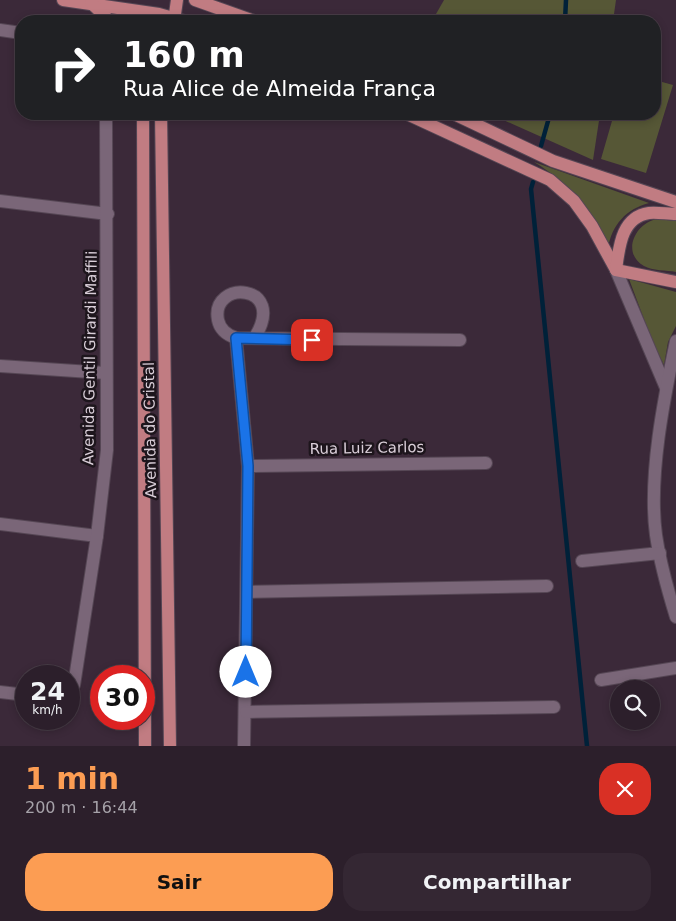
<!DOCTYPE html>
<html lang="pt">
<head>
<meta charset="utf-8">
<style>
  :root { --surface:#2c1f2b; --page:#342733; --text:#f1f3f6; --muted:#a6a2a9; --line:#483d47; --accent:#fc9d53 }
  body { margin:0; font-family:"DejaVu Sans",sans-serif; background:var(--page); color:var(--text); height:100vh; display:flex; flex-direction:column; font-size:19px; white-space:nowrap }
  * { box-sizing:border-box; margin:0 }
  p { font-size:16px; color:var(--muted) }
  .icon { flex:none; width:28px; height:28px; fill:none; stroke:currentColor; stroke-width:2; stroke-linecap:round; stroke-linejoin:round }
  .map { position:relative; height:746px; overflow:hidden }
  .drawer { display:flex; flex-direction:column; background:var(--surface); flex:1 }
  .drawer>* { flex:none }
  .guide { position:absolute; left:15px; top:15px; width:646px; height:105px; border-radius:20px; box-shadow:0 2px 8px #0003,0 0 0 1px var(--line); background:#202124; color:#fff; overflow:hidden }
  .fabs { position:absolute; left:610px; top:680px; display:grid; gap:10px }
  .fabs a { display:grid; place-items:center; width:50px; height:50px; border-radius:50%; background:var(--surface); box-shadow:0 2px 8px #0003,0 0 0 1px var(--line); font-size:25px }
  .speed { position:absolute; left:15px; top:665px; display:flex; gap:10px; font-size:25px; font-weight:700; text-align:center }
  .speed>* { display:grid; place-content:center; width:65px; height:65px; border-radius:50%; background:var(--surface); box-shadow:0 2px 8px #0003,0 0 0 1px var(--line); line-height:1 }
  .speed small { font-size:12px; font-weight:400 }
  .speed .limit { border:8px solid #d22; background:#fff; color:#111 }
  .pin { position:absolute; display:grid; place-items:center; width:42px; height:42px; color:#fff; margin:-21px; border-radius:10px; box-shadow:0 2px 8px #0006 }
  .me { position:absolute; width:55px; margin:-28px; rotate:0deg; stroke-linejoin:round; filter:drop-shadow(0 0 4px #0008) }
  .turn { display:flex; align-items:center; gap:18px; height:105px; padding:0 25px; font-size:22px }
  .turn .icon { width:65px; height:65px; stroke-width:2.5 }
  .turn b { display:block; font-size:35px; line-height:42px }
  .round { display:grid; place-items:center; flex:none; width:52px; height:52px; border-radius:20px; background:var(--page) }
  .headline { display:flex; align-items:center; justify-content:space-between; height:85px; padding:0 25px }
  h1 { font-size:30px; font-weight:800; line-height:38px; color:var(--accent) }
  .button { display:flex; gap:10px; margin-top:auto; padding:10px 25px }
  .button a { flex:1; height:58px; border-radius:20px; background:var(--accent); color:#111; font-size:20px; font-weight:800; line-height:58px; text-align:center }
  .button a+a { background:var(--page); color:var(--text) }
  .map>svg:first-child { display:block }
</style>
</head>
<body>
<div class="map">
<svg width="676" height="746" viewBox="0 0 676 746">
  <rect width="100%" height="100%" fill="#3b2939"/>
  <!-- green -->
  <g fill="#565736">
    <polygon points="444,0 616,0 613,21 432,21"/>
    <polygon points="655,80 673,85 646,173 601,159 614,114 655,114"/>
    <polygon points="490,114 600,114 593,160"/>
    <path d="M534,162L649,203C626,209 612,225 608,248C589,208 572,185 534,162Z"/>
    <path d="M657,219L676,221V272C667,270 652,271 644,266C621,253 635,223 657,219Z"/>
    <polygon points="629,279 676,292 676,326 668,342 664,365 653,343"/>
  </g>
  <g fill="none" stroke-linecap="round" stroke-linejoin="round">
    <!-- stream -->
    <g stroke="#002139" stroke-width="4.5">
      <polyline points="565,21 566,0"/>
      <polyline points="541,146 550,114"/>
      <polyline points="533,182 531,189 587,746"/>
    </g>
    <defs>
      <g id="minor">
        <polyline points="0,30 21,33"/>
        <polyline points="0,201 108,214"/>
        <polyline points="616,270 666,388"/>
        <path d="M255,337C288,283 210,279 218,320C220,330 227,335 236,338L460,340"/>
        <polyline points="236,338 248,466 244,746"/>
        <path d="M676,341C664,398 648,477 656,535C660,563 668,591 676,617"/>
        <polyline points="0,366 106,373"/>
        <polyline points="248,466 486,463"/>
        <polyline points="0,524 97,536"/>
        <polyline points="582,561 660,553"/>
        <polyline points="247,592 547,586"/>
        <polyline points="601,680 676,668"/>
        <polyline points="69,689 74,685 97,536 107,450 106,114"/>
        <polyline points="0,692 26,695"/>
        <polyline points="246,712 554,707"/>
      </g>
      <g id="major">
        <polyline points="63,0 159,14 184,21"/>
        <polyline points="195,0 254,21"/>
        <polyline points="91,3 110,21"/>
        <polyline points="174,21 177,0"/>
        <polyline points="143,114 145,746"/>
        <polyline points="161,114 170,746"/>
        <polyline points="407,114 550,180 574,201 592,226 616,270 676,282"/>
        <polyline points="454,114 553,161 676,202"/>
        <path d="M616,270C619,248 621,217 649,213C657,212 667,214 676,214"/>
      </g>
    </defs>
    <!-- minor casing -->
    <use href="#minor" stroke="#554654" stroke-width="14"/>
    <!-- major casing -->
    <use href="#major" stroke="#554654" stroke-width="14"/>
    <!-- minor -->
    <use href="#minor" stroke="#7a6678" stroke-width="12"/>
    <!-- major -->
    <use href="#major" stroke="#c17c82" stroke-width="12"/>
  </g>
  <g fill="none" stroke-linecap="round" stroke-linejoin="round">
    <defs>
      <polyline id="route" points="246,672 248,466 236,338 312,340"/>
    </defs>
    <!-- route casing -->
    <use href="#route" stroke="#114b97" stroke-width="12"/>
    <!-- route -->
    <use href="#route" stroke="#1a73e8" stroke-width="9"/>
  </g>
  <g text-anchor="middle" stroke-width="5" stroke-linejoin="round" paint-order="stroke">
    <!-- street labels -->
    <g font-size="15" fill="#d9ced8" stroke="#1d151c">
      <text transform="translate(90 358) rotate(-89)" y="5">Avenida Gentil Girardi Maffili</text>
      <text transform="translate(150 430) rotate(-91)" y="5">Avenida do Cristal</text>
      <text transform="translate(367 448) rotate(-1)" y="5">Rua Luiz Carlos</text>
    </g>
  </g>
</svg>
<div class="fabs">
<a><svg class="icon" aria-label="search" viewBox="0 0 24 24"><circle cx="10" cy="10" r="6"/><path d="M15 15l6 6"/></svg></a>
</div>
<div class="speed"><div>24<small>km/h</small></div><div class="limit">30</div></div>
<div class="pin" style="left:312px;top:340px;background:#d93025"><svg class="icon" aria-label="arrive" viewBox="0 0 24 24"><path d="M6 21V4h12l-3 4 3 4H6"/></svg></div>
<svg class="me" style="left:246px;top:672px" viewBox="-20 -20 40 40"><circle r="19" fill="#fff"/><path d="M0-13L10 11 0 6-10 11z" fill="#1a73e8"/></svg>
<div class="guide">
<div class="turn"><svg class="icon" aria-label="right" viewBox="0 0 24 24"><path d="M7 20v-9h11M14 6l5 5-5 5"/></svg><div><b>160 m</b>Rua Alice de Almeida França</div></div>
</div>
</div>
<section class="drawer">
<div class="headline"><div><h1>1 min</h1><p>200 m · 16:44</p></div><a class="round" style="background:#d93025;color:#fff"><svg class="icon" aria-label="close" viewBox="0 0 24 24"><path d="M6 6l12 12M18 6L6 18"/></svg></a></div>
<div class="button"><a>Sair</a><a>Compartilhar</a></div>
</section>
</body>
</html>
